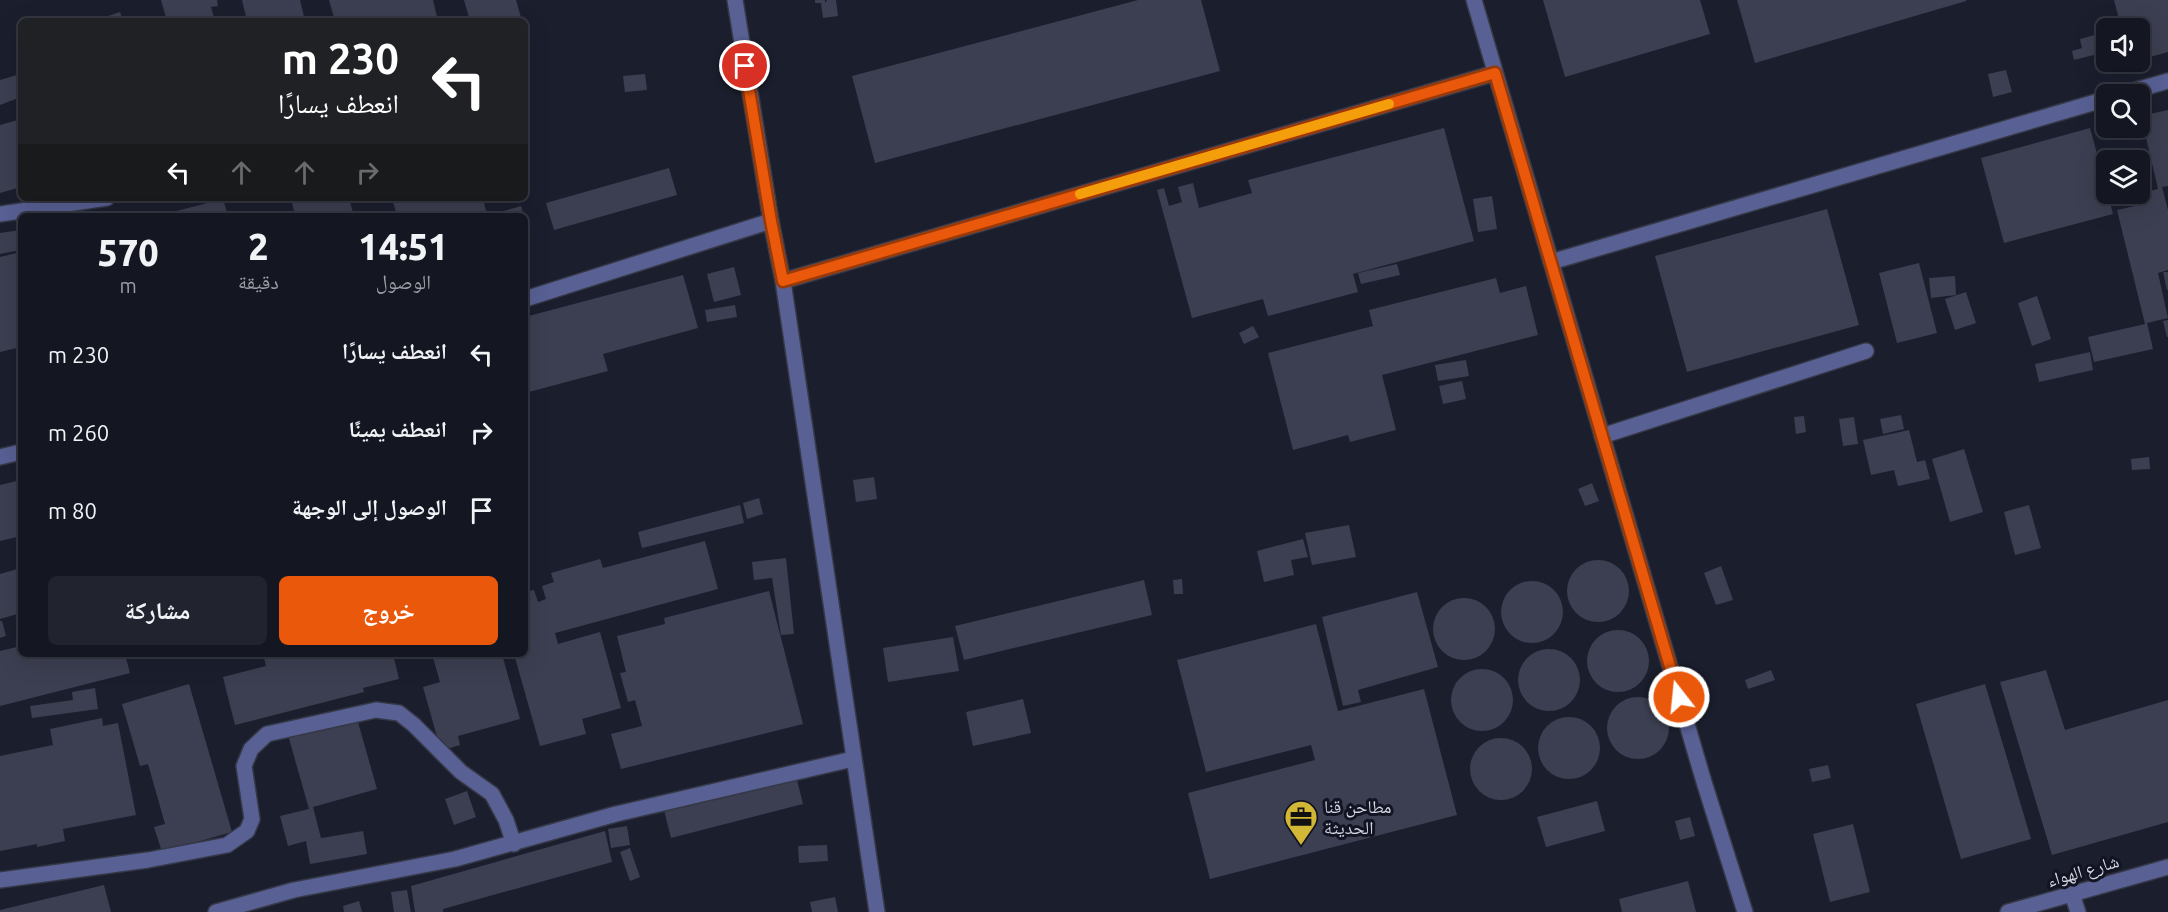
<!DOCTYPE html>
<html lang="ar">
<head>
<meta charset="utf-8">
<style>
  :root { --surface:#141622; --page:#21232f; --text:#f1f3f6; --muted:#9d9fa5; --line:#333540; --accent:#ea580c }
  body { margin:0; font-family:Ubuntu,"Noto Naskh Arabic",sans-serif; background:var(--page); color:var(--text); direction:rtl; height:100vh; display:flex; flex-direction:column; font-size:22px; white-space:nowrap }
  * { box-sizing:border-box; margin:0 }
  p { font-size:20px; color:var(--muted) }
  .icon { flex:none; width:33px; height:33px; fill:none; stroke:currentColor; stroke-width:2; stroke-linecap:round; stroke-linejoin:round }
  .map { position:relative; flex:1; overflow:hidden; direction:ltr }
  .drawer { position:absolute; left:18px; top:213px; width:510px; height:444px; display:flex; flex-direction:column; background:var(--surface); border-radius:9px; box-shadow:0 6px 24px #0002,0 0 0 2px var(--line); direction:rtl }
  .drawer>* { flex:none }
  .top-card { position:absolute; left:18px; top:18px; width:510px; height:183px; border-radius:9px; box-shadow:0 6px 24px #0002,0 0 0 2px var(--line); direction:rtl; background:#202124; color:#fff; overflow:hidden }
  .fabs { position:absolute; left:2096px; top:18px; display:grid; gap:12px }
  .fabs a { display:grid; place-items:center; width:54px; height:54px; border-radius:9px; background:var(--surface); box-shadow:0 6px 24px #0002,0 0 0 2px var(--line); font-size:30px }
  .pin { position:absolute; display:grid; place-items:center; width:51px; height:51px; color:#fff; margin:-26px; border:3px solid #fff; border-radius:50%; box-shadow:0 2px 6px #0007 }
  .me { position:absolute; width:66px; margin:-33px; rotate:344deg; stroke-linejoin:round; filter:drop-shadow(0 0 4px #0008) }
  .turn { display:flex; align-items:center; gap:21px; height:126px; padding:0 30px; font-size:27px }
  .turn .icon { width:78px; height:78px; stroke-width:2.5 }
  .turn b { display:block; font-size:42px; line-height:51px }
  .lanes { display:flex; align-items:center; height:57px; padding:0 30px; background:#0003; justify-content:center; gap:30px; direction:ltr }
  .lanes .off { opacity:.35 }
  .eta { display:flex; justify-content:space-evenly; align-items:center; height:102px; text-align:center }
  .eta b { font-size:36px; font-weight:800; line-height:42px }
  .button { display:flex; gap:12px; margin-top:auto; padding:12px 30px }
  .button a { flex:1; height:69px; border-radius:9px; background:var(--accent); color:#fff; font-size:24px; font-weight:800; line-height:69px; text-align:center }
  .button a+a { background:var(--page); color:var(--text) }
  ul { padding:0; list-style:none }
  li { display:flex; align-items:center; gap:18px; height:78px; padding:0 30px }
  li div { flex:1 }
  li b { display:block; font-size:22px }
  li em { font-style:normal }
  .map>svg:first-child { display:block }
</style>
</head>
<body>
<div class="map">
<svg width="2168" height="912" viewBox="0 0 2168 912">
  <rect width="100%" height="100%" fill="#1b1e2d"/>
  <!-- building -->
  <g fill="#3c3f51">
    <polygon points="161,0 217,0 218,6 211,7 215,21 167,21"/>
    <polygon points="242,0 300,0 305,21 247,21"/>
    <polygon points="329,0 433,0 438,21 335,21"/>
    <polygon points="464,0 516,0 522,21 470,21"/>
    <polygon points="815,0 825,0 825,3 827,0 836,0 838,16 823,18 821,3 815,3"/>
    <polygon points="1138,0 1201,0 1220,71 875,163 852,76"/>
    <polygon points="1543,0 1700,0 1710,34 1565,77"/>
    <polygon points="1737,0 1966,0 1966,1 1755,63"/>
    <polygon points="2114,0 2168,0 2168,52 2139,60 2139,28 2112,28 2110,21 2119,19"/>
    <polygon points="120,12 123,21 100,21 99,19"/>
    <polygon points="2106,32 2106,52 2074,60 2072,51 2082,48 2080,39"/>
    <polygon points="2006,70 2012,92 1993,97 1988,74"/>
    <polygon points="20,74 21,97 0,105 0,80"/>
    <polygon points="645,74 647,90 625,92 623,76"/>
    <polygon points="2168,110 2168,186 2162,187 2168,210 2168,270 2158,273 2168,318 2147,323 2153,349 2094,362 2088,337 2145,324 2117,210 2135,206 2133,195 2158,189 2141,116"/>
    <polygon points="21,119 21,187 0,193 0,125"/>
    <polygon points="2106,121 2106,128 2113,128 2114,135 2099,138 2097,123"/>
    <polygon points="1444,128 1474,241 1353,274 1358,292 1268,316 1263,299 1192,318 1157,190 1164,188 1169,206 1182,202 1178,187 1193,183 1199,208 1252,193 1248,180"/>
    <polygon points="2090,128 2106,187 2106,194 2108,194 2113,214 2004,243 1981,158"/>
    <polygon points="669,168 677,195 554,230 546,203"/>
    <polygon points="1492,196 1497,229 1478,232 1473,199"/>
    <polygon points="291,198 349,198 354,216 295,216"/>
    <polygon points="392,198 483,198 486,211 470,216 397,216"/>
    <polygon points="223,199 228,216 161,216 161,215"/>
    <polygon points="521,206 524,216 501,216 500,212"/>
    <polygon points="1827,209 1859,325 1687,372 1655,256"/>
    <polygon points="21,230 21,250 0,254 0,233"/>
    <polygon points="21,252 21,347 0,352 0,257"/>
    <polygon points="1919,263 1937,333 1897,343 1879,273"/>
    <polygon points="1397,264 1400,275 1361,284 1358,273"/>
    <polygon points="734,267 741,295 714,302 707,274"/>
    <polygon points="2163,272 2168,272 2168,290 2167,290"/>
    <polygon points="683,275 698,328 603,354 608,371 525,393 525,317"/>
    <polygon points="1955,276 1956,295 1931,298 1929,278"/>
    <polygon points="1496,278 1500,293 1526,286 1538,335 1382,375 1396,430 1350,442 1348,435 1293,450 1268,353 1373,326 1369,310"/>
    <polygon points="1966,292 1976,323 1955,330 1945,299"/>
    <polygon points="2037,296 2051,339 2032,346 2018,303"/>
    <polygon points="735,305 737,317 707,322 705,310"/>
    <polygon points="2168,320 2168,337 2167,337 2163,321"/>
    <polygon points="1253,326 1259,337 1244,344 1239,333"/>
    <polygon points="2090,352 2093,370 2039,382 2035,364"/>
    <polygon points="1466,360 1469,376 1438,381 1435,365"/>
    <polygon points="1462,381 1466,399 1443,404 1439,386"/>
    <polygon points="1901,415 1904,429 1883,434 1880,419"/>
    <polygon points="1804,416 1806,432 1796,434 1794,417"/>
    <polygon points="1854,417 1858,444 1843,446 1839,419"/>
    <polygon points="1909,430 1917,462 1925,460 1930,479 1898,486 1894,470 1871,475 1863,440"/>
    <polygon points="1964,449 1983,512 1950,522 1932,459"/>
    <polygon points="2149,457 2150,469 2132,470 2131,459"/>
    <polygon points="874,477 877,499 856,502 853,480"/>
    <polygon points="21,480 21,536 0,541 0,485"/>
    <polygon points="1592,483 1599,501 1585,506 1578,489"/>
    <polygon points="759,498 763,514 747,519 743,503"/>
    <polygon points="740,505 744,523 642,548 638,532"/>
    <polygon points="2029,505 2041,548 2015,555 2004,512"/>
    <polygon points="1349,525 1356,557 1312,565 1305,533"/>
    <polygon points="1303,539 1308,557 1291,560 1294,575 1264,582 1257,551"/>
    <polygon points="705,541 718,589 555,633 558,644 600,632 621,708 582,719 586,734 540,746 514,654 525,654 525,592 534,590 538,602 546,599 542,586 554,582 551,573 600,559 603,568"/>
    <polygon points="786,558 794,634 781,635 772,578 754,580 752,562"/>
    <circle cx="1598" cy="591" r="31"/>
    <polygon points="1721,566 1733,600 1716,605 1704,573"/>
    <polygon points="21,568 21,613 0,619 0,574"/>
    <polygon points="1182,579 1183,594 1174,594 1173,580"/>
    <polygon points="1144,580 1152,615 964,660 955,626"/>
    <circle cx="1532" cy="612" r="31"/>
    <polygon points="769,591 803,724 621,769 611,734 642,726 635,700 628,702 620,673 626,672 617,636 665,624 664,618"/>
    <polygon points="1417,592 1438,667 1358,690 1361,702 1343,706 1322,617"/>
    <circle cx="1464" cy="629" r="31"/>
    <polygon points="0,621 2,621 6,636 0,638"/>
    <polygon points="1316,624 1338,711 1424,689 1457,815 1210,879 1188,793 1315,760 1311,745 1206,772 1177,660"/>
    <circle cx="1618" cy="661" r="31"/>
    <polygon points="953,637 959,671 888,682 883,648"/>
    <polygon points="21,646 21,654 125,654 130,673 0,706 0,651"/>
    <circle cx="1549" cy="680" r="31"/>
    <polygon points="263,654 393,654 399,679 363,688 364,692 235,725 223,677 266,666"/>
    <polygon points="432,654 502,654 520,719 458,736 460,745 441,751 423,687 440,682"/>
    <circle cx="1482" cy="700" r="31"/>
    <polygon points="1771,670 1775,680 1748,689 1745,680"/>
    <polygon points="2046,670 2065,730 2168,700 2168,822 2052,855 2000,682"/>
    <polygon points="189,684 232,832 162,852 154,827 165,824 148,764 140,766 122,704"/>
    <polygon points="1985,684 2031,839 1961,859 1916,704"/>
    <polygon points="95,688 98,709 32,718 30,706 73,700 72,692"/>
    <circle cx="1638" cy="728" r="31"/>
    <polygon points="1023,699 1031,733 973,746 966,712"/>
    <polygon points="356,715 377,789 313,807 321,838 310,840 363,831 367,854 310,864 306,841 288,846 280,816 309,809 288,735"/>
    <circle cx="1569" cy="748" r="31"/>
    <polygon points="102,718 103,726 118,723 136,815 63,829 65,841 37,847 37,844 0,851 0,756 53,745 50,729"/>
    <circle cx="1501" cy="769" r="31"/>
    <polygon points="1828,765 1831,778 1812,782 1809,769"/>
    <polygon points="796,776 803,804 671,838 664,810"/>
    <polygon points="467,791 476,817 454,825 445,799"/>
    <polygon points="1597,801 1605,831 1546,847 1537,817"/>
    <polygon points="1690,817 1695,836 1680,840 1675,821"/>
    <polygon points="1853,824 1870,892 1830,902 1813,834"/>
    <polygon points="627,826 630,845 611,848 608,829"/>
    <polygon points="605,831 612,862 443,909 443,912 415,912 411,886"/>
    <polygon points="827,845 828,861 799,863 798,846"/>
    <polygon points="630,848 640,877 630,881 620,852"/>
    <polygon points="1688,881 1696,912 1622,912 1619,899"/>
    <polygon points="104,885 111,912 0,912 0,910"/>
    <polygon points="407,890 411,912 394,912 391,892"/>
    <polygon points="835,897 838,912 812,912 810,902"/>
    <polygon points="359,901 362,912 344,912 343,906"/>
  </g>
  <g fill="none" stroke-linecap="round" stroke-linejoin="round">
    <defs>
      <g id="minor">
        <polyline points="735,0 771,221 783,281 877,912"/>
        <polyline points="1474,0 1704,782 1745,912"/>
        <polyline points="2122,94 2168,81"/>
        <polyline points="0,214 107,198"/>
        <polyline points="1551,262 2106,99"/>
        <polyline points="783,281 1495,73"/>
        <polyline points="525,299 771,221"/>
        <polyline points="1602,436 1866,351"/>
        <polyline points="0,457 21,452"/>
        <polyline points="0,880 148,860 227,845 247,831 252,819 244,766 251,749 267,734 376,710 399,713 414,725 461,772 492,794 506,820 514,844"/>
        <polyline points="2072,894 2078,912"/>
        <polyline points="216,912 294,890 455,859 616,814 853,759"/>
        <polyline points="2008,912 2168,867"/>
      </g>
    </defs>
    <!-- minor casing -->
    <use href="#minor" stroke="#353846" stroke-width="18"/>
    <!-- minor -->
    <use href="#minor" stroke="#586094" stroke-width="15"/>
  </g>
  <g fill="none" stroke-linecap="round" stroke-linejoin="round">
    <defs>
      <polyline id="route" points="745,66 771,221 783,281 1495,73 1679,697"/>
    </defs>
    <!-- route casing -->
    <use href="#route" stroke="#983908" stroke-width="15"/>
    <!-- route -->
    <use href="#route" stroke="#ea580c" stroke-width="10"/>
    <!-- slow -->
    <polyline stroke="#f59e0b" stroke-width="10" points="1080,194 1389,104"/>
  </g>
  <!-- icons -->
  <defs>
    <symbol id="office-pin" viewBox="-11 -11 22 30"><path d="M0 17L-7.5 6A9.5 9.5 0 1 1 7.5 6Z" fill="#d2b635" stroke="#121423"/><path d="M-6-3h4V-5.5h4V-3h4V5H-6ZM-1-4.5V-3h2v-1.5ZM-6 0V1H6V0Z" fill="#111"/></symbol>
  </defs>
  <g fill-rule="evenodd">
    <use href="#office-pin" x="1282" y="798" width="38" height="52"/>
  </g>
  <g text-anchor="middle" stroke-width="6" stroke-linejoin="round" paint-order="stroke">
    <!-- poi labels -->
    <g font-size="18" fill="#d5d7e2" stroke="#121423" text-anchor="start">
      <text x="1324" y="813">مطاحن قنا<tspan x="1324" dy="21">الحديثة</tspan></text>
    </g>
    <!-- street labels -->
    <g font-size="18" fill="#d5d7e2" stroke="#121423">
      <text transform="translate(2083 871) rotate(-16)" y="6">شارع الهواء</text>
    </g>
  </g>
</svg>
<div class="fabs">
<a><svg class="icon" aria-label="sound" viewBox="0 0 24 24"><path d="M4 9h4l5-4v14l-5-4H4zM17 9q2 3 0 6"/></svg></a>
<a><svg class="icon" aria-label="search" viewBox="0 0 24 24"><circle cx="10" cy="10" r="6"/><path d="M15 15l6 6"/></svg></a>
<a><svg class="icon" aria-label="layers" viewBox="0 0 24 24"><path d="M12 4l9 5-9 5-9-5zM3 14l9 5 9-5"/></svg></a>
</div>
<div class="pin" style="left:745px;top:66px;background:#d93025"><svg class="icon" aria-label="arrive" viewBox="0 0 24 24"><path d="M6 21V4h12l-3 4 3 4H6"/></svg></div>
<svg class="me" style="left:1679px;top:697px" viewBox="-20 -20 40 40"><circle r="17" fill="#ea580c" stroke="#fff" stroke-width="3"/><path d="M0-11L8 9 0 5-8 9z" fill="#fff"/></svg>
<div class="top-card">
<div class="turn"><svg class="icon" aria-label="left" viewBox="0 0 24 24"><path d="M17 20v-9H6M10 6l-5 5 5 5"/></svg><div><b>230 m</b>انعطف يسارًا</div></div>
<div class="lanes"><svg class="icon" aria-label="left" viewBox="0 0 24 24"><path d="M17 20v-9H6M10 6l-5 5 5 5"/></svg><svg class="icon off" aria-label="ahead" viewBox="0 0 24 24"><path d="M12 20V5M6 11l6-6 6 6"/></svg><svg class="icon off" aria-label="ahead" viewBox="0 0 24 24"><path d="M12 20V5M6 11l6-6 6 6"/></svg><svg class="icon off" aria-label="right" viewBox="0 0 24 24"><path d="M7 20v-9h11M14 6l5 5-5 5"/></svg></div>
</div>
<section class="drawer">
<div class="eta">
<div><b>14:51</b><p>الوصول</p></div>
<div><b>2</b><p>دقيقة</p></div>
<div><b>570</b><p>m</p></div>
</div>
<ul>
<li><svg class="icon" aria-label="left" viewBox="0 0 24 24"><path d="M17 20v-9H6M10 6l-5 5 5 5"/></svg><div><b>انعطف يسارًا</b></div><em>230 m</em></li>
<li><svg class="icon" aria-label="right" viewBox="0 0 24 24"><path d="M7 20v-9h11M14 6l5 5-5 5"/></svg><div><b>انعطف يمينًا</b></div><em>260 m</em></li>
<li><svg class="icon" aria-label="arrive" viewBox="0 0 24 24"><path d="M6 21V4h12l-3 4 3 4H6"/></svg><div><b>الوصول إلى الوجهة</b></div><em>80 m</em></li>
</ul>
<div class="button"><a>خروج</a><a>مشاركة</a></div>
</section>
</div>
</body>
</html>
